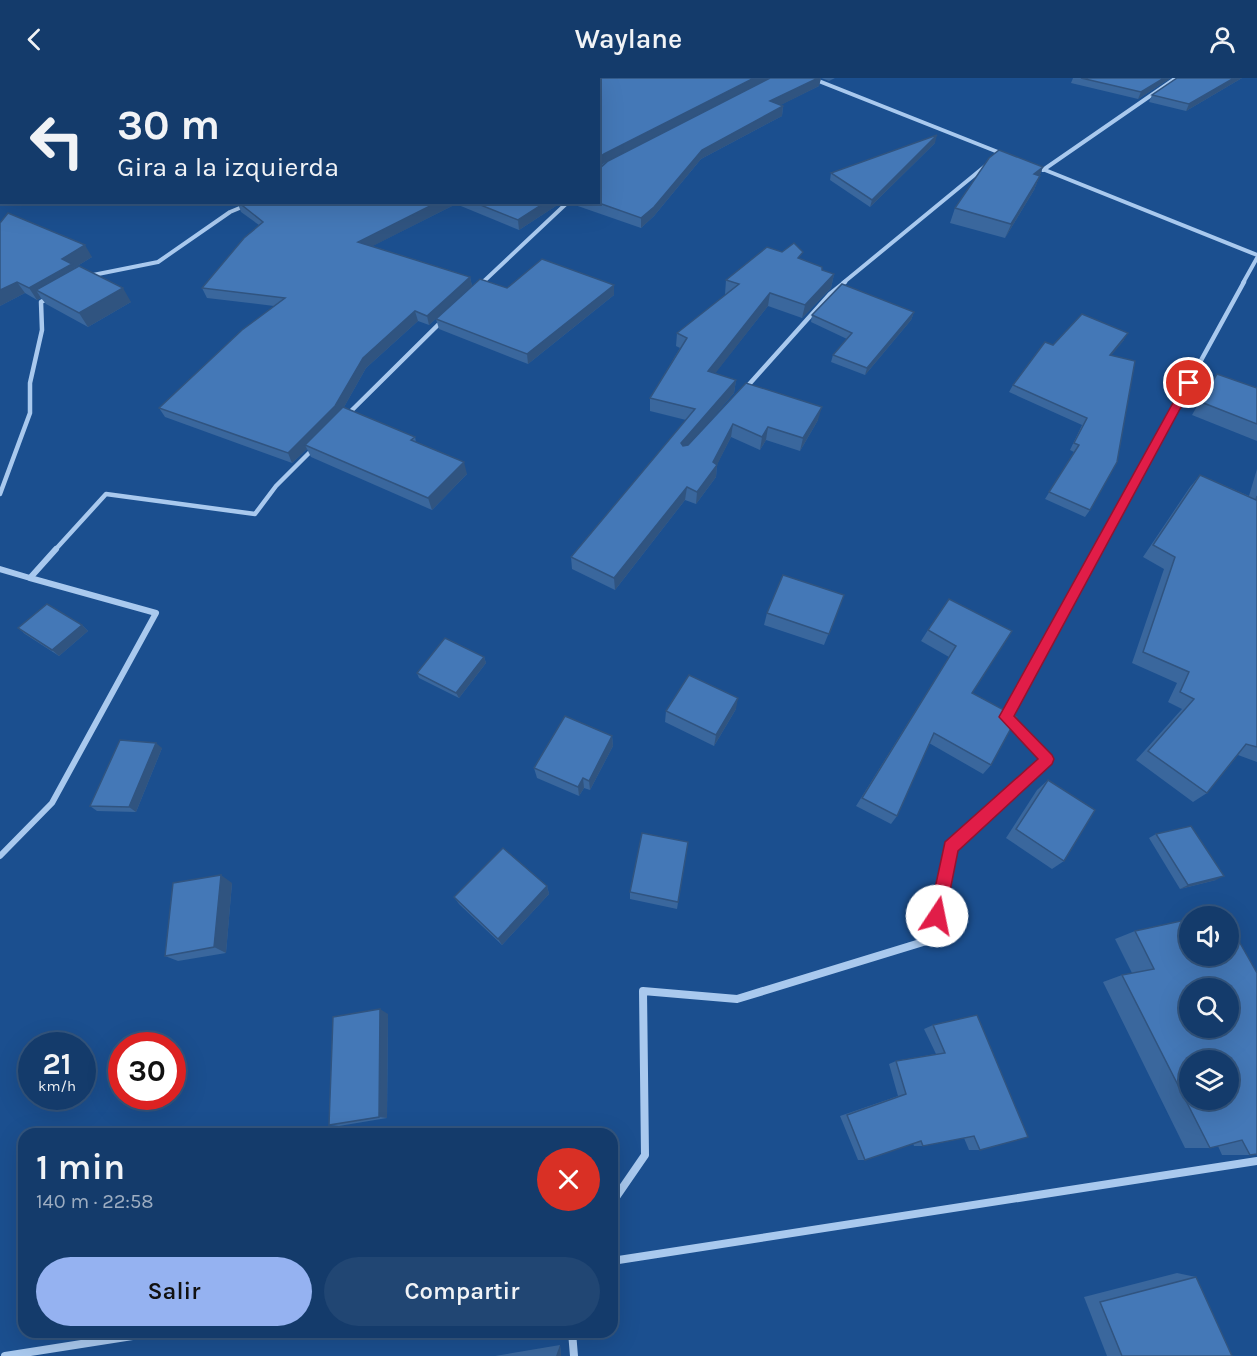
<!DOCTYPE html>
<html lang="es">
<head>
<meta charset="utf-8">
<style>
  :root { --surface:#143b6b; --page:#214673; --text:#f1f3f6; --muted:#9dadc1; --line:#33557e; --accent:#95b2f1 }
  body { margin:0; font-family:Karla,sans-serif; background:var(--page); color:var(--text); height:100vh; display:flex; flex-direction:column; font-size:22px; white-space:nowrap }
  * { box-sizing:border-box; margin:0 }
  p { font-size:20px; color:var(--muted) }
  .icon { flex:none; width:33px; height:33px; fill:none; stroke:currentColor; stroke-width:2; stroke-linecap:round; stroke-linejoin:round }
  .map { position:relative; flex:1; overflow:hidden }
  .side { position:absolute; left:18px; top:1050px; width:600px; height:210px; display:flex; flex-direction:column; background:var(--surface); border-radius:18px; box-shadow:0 6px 24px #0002,0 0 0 2px var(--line) }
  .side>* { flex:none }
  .guide { position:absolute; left:0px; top:0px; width:600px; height:126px; box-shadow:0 6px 24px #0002,0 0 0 2px var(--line); background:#143b6b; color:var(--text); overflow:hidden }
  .controls { position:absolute; left:1179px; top:828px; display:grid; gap:12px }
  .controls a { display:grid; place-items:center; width:60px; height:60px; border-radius:50%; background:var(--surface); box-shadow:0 6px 24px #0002,0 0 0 2px var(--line); font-size:30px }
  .speed { position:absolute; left:18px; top:954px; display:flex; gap:12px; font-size:30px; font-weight:700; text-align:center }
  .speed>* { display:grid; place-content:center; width:78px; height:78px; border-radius:50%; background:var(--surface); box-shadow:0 6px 24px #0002,0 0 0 2px var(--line); line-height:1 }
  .speed small { font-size:15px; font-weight:400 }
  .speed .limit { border:9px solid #d22; background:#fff; color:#111 }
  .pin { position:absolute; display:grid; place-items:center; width:51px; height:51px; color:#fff; margin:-26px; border:3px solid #fff; border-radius:50%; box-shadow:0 2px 6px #0007 }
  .me { position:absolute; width:66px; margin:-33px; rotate:11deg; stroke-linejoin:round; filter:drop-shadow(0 0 4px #0008) }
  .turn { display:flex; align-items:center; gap:21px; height:126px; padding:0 18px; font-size:27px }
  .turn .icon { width:78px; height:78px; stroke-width:2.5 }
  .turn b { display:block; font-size:42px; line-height:51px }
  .round { display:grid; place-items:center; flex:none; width:63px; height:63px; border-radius:32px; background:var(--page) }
  .head { display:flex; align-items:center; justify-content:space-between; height:102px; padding:0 18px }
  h1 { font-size:36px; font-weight:600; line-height:45px }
  .action { display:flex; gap:12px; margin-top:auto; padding:12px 18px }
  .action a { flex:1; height:69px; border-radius:36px; background:var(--accent); color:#111; font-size:24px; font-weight:600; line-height:69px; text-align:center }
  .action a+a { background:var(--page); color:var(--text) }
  header { display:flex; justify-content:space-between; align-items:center; height:78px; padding:0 18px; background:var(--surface); font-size:27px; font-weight:600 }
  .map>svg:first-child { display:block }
</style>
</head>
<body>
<header><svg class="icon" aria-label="back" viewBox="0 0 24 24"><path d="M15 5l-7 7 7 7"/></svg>Waylane<svg class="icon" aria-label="person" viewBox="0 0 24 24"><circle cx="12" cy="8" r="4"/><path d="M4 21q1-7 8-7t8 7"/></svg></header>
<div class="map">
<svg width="1257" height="1278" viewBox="0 0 1257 1278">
  <rect width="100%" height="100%" fill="#1b4f8f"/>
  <!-- green -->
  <polygon fill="#2e69ad" points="0,0 147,0 2,2 0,113"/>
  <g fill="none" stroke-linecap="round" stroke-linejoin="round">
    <!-- stream -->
    <g fill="#9cc4f0" fill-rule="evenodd">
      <polygon points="83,0 82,2 75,2 76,0"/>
      <polygon points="0,47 2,47 0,52"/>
    </g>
    <!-- minor-far3 -->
    <g stroke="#a9c9ee" stroke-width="4">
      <polyline points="811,0 1003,76"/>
      <polyline points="1035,88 1257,177"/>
      <polyline points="1043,92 1176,0"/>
      <polyline points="88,198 158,184 230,134 254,124"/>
      <polyline points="482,205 568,124"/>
      <polyline points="843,205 989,85"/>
      <polyline points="1243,205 1257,180"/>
    </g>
    <!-- minor-far2 -->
    <g stroke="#a9c9ee" stroke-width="4.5">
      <polyline points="479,208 484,204"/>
      <polyline points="744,312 830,216 845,204"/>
      <polyline points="346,338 443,242"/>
      <polyline points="0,416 30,335 30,305 42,252 41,224 50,219"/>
      <polyline points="55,472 106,416 255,436 276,408 313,371"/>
      <polyline points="1097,472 1244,204"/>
    </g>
    <!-- minor-far1 -->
    <g stroke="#a9c9ee" stroke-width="6">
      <polyline points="0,491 30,500"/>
      <polyline points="0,778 52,725 156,535 30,500 56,471"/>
      <polyline points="941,822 951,769 1047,681 1006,639 1098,471"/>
    </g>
    <!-- minor -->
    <g stroke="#a9c9ee" stroke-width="8">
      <polyline points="612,1125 645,1077 643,913 737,921 933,861 941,820"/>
      <polyline points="612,1183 1257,1083"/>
      <polyline points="572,1254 574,1278"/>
      <polyline points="5,1278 158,1254"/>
    </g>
  </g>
  <!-- wall -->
  <g fill="#3a679d">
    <polygon points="436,0 835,0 829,3 821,0 819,8 780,27 783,28 782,38 701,81 654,138 641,150 572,126 571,124 598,124"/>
    <polygon points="1073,0 1171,0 1138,21 1071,5"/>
    <polygon points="1177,0 1242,0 1186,33 1149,24 1152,17"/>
    <polygon points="935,65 870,129 830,102 831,95"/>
    <polygon points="1043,89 1034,112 1005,160 950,145 955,130"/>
    <polygon points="229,124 562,124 519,152 456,126 372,168 470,199 472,208 429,247 418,243 366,290 344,329 415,359 416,364 467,396 432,432 311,379 307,371 292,385 165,339 159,330 274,228 207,220 202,210 259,147 241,134 238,126 234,128"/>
    <polygon points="0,145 92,179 74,190 75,191 131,224 88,249 46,226 41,220 37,222 25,215 0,228"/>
    <polygon points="801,181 822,192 834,196 831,210 802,240 768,228 715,295 736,302 734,315 695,360 746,305 818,342 800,373 766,362 760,372 731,359 717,386 716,399 696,426 685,422 615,512 572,491 571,479 686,342 650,333 650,320 680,270 676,268 677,255 727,216 725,216 726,202"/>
    <polygon points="614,207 614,217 528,286 439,251 436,241 507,210"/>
    <polygon points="914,234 911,242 865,297 831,284 833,277 847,261 811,244 812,237"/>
    <polygon points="1124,262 1111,277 1090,432 1085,439 1045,421 1074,374 1070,372 1082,347 1009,314 1013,307 1053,267"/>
    <polygon points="1217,296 1257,310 1257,363 1192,337 1208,309"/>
    <polygon points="1257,391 1257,684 1238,677 1207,715 1193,724 1136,682 1182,631 1168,624 1177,605 1132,585 1164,491 1143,479 1190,409 1200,397 1249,418"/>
    <polygon points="844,517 824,567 764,547 767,535"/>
    <polygon points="949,521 972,615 991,687 983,696 929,665 897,738 891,746 856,728 949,579 921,563 928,552"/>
    <polygon points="82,547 88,553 59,578 25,556 18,550"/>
    <polygon points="484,579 486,585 459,620 419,600 417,595"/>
    <polygon points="736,631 714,668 665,644 666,633"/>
    <polygon points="612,658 613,668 590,712 584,710 579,718 537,700 534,690"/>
    <polygon points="162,670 136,734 97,733 90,728"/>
    <polygon points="1048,702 1064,783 1052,791 1006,760 1037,712"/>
    <polygon points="1156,756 1216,802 1180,811 1149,760"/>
    <polygon points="688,764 677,831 630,821 630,814"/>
    <polygon points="232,805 226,875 178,883 165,878"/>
    <polygon points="547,808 549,816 502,867 459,826 454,819"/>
    <polygon points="1135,853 1250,1077 1222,1077 1218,1068 1210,1070 1185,1070 1103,904 1122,897 1132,895 1115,861"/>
    <polygon points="388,936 387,1040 339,1048 329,1047"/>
    <polygon points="977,937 980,1072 969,1072 964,1060 923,1068 914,1068 913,1065 865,1082 858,1082 840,1038 898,1018 889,986 896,983 936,976 924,951 933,947"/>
    <polygon points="1177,1195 1196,1199 1232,1278 1107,1278 1084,1219"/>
    <polygon points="560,1267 561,1278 495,1278"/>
  </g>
  <!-- shaded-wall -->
  <g fill="#305480">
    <polygon points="754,0 771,0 604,85 598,90 598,80 604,76"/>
    <polygon points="818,0 821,0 819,8 769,33 770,23"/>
    <polygon points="1164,0 1171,0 1138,21 1141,14"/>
    <polygon points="1234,0 1242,0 1186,33 1189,26"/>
    <polygon points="783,28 782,38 701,81 654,138 641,150 641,140 702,72"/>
    <polygon points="937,57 935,65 870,129 872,122"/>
    <polygon points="1043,89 1034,112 1005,160 1034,96"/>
    <polygon points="232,124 237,124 238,126 234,128"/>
    <polygon points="438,124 455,124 456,126 361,174 358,164"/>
    <polygon points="546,124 562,124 519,152 518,142"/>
    <polygon points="85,167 92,179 74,190 79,198 36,212 41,220 37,222 29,210 62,181"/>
    <polygon points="834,196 831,210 802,240 805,227"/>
    <polygon points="470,199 472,208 429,247 427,238"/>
    <polygon points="17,204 25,215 0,228 0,212"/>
    <polygon points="614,207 614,217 528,286 527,276"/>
    <polygon points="123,210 131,224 88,249 79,235"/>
    <polygon points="770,215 768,228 707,306 708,293"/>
    <polygon points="415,233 418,243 366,290 339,338 305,367 307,371 292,385 288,375 363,280"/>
    <polygon points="914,234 911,242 865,297 867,290"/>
    <polygon points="1128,255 1124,262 1106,284 1110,277"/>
    <polygon points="736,302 734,315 680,378 681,365"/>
    <polygon points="822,329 818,342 800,373 803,360"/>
    <polygon points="733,346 731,359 717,387 716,399 696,426 697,414"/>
    <polygon points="768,349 766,362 760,372 762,359"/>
    <polygon points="464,384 467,396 432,432 428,420"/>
    <polygon points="687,409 685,422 615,512 614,500"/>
    <polygon points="82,547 88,553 59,578 52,572"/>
    <polygon points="484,579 486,585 459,620 456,615"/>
    <polygon points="738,620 736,631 714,668 716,657"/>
    <polygon points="612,658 613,668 590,712 589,703"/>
    <polygon points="156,665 162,670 136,734 129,729"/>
    <polygon points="583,700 584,710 579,718 578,709"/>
    <polygon points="221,797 232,805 226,875 214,869"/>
    <polygon points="1224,798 1216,802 1180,811 1188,807"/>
    <polygon points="547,808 549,816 502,867 498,861"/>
    <polygon points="380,931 388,936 387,1040 379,1039"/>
    <polygon points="560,1267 561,1278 556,1278"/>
  </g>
  <!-- building -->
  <g fill="#4478b7" stroke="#305480" stroke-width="1.5" fill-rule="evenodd">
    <polygon points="284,0 412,0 418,2 282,2"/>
    <polygon points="436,0 754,0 604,76 598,80 598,2 436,2"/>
    <polygon points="770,0 818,0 770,23 783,28 702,72 654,129 641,140 596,124 598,124 598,89 600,90 608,83"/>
    <polygon points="1081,0 1164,0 1141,14"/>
    <polygon points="1177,0 1234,0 1189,26 1152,17"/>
    <polygon points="937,57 872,122 831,95"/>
    <polygon points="999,72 1043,89 1034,96 1040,98 1011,146 955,130 989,80"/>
    <polygon points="238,124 438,124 358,164 470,199 427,238 415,233 363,280 335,328 288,375 159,330 242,252 285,220 202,210 244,160 263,144"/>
    <polygon points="473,124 546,124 518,142"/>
    <polygon points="8,135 85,167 62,181 72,186 29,210 17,204 0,212 0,145"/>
    <polygon points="794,165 803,174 798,180 822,189 822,192 834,196 805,227 770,215 708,293 736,302 681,365 683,368 688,367 746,305 822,329 803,360 768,349 762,359 733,346 713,384 717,387 697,414 687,409 614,500 571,479 695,331 650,320 687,260 677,255 739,206 726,202 767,169 782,174"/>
    <polygon points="542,181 614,207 527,276 436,241 480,201 507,210"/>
    <polygon points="79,188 123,210 79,235 36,212"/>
    <polygon points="842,206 914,234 867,290 833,277 852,255 812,237"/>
    <polygon points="1082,236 1128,255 1110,277 1135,283 1117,384 1090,432 1049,414 1079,367 1074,365 1087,340 1013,307 1045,264 1053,267"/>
    <polygon points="1217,296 1257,310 1257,346 1201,324"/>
    <polygon points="343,329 415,359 411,362 464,384 428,420 305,367"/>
    <polygon points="1200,397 1256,422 1257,418 1257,669 1246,666 1207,715 1148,673 1194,621 1180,614 1189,594 1143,574 1175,479 1153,467"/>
    <polygon points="783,497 844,517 829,556 767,535"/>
    <polygon points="949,521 1012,553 972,615 1017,639 991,687 934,655 897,738 862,720 956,568 928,552"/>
    <polygon points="47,526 82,547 52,572 18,550"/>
    <polygon points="445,560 484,579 456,615 417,595"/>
    <polygon points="689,597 738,620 716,657 666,633"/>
    <polygon points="565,638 612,658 589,703 583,700 578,709 534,690"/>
    <polygon points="120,662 156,665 129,729 90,728"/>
    <polygon points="1048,702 1095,732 1064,783 1016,751"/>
    <polygon points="1191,748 1224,798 1188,807 1156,756"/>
    <polygon points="642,755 688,764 678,824 630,814"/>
    <polygon points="503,770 547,808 498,861 454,819"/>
    <polygon points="221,797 214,869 165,878 173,805"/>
    <polygon points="1223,834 1225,838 1203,838"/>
    <path d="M1190,841V878H1228V844L1257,895V1076L1250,1077L1242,1062L1210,1070L1122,897L1154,891L1135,853ZM1190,910H1228V950H1190ZM1190,982H1228V1022H1190Z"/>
    <polygon points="380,931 379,1039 329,1047 333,939"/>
    <polygon points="977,937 1028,1059 980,1072 974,1058 923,1068 921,1063 865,1082 847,1037 906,1016 896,983 945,975 933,947"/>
    <polygon points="1196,1199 1232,1278 1122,1278 1100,1224"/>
  </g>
  <!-- route -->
  <polygon fill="#e11d48" stroke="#92132f" stroke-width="1.5" points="1189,302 1194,305 1014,638 1052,677 1054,681 1052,686 958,773 945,838 943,844 937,846 932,844 929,838 945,764 1038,681 999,639 1184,305"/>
</svg>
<div class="controls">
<a><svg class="icon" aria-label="sound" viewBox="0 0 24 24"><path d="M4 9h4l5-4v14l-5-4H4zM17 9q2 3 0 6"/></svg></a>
<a><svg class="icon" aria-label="search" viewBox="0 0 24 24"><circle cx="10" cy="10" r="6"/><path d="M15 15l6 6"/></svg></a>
<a><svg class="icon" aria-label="layers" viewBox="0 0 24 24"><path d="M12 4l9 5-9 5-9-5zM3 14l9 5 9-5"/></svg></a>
</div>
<div class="speed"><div>21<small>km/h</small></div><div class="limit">30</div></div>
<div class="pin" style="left:1189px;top:305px;background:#d93025"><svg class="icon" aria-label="arrive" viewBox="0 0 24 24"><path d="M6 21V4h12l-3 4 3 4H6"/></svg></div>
<svg class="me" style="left:937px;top:838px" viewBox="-20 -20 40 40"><circle r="19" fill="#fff"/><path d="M0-13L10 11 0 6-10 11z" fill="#e11d48"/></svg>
<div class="guide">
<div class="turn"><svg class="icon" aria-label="left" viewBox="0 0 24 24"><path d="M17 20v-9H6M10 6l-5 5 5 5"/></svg><div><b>30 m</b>Gira a la izquierda</div></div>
</div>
<section class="side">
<div class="head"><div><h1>1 min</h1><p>140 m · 22:58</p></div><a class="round" style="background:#d93025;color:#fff"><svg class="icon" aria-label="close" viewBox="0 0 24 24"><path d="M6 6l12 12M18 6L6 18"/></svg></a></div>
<div class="action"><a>Salir</a><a>Compartir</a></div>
</section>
</div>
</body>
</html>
